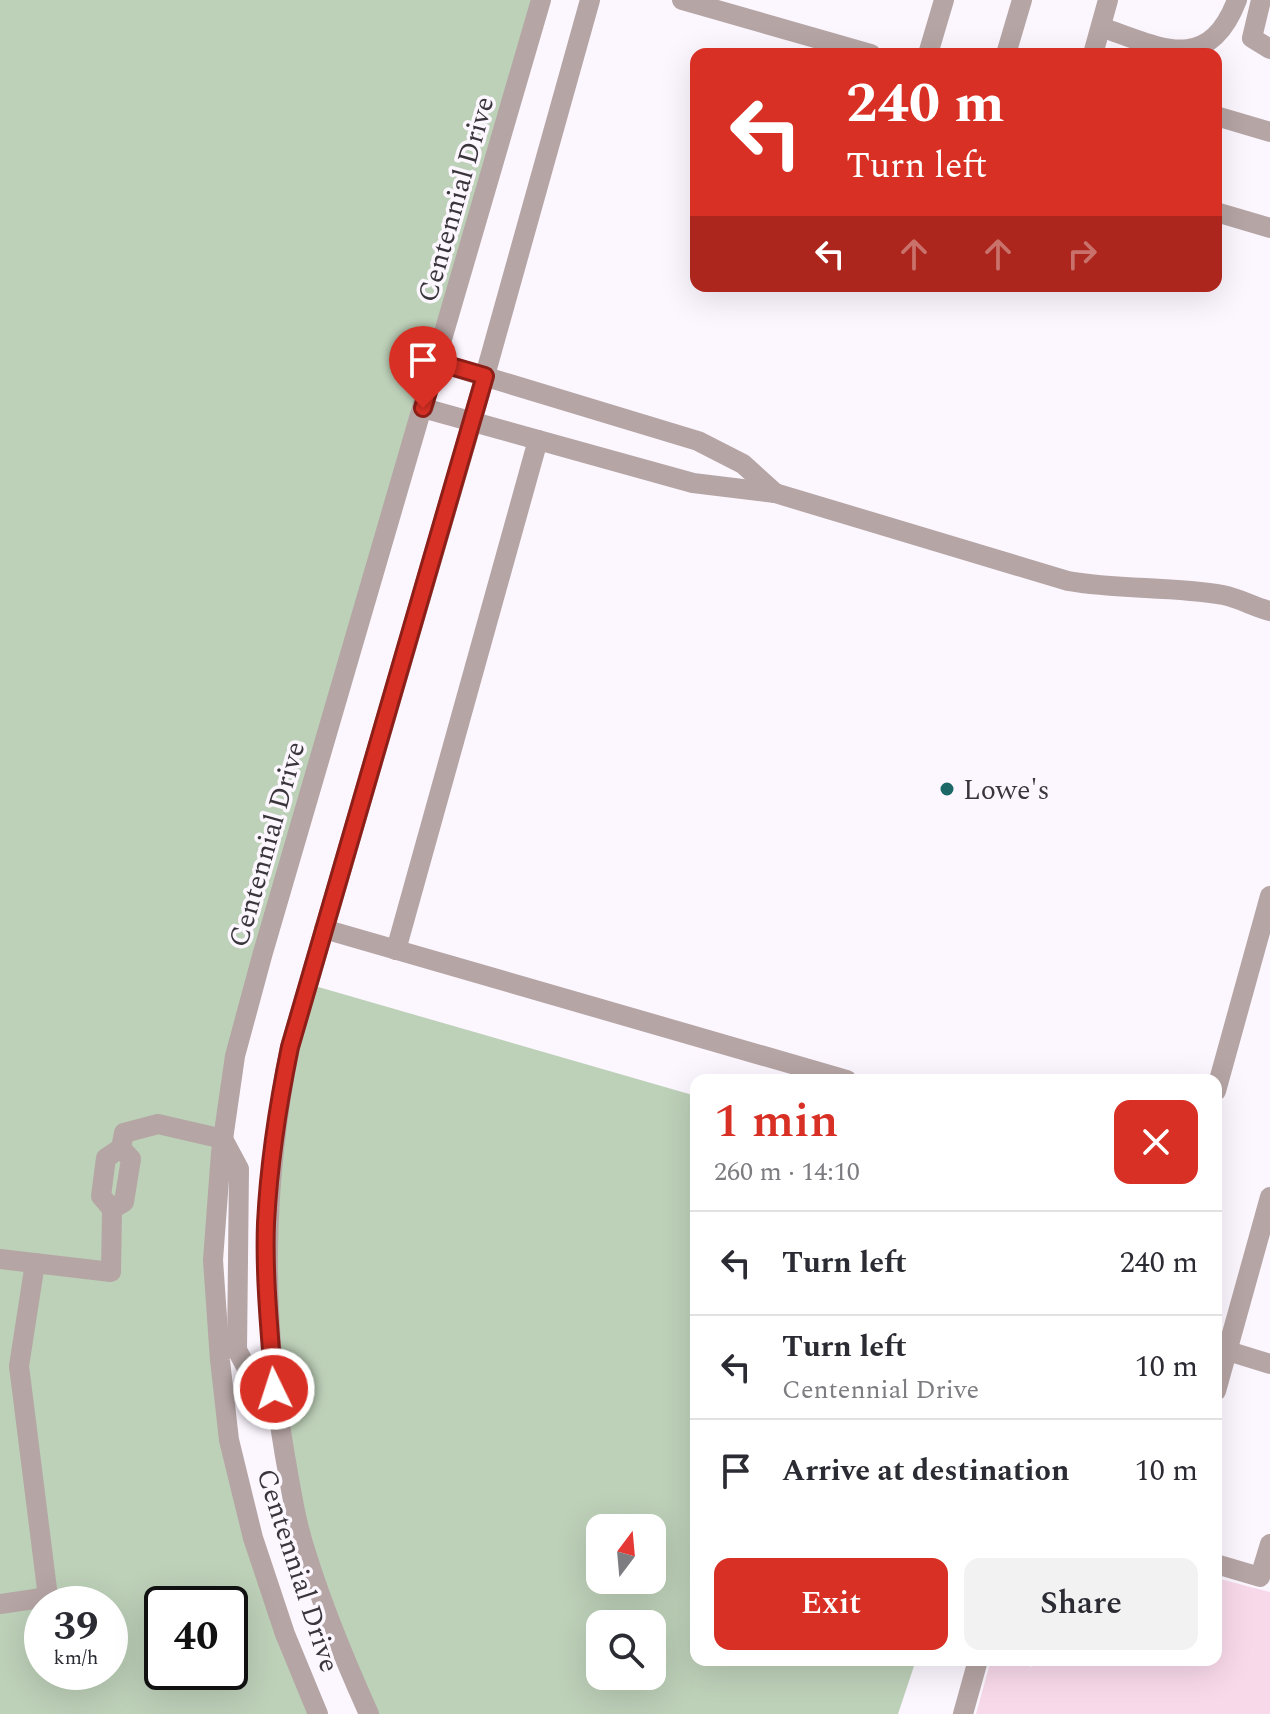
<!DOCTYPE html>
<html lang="en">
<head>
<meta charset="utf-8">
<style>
  :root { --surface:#fff; --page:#f2f2f3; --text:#2b2b33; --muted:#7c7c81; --line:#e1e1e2; --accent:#d93025 }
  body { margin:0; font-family:Spectral,serif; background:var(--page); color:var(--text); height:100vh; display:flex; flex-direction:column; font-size:30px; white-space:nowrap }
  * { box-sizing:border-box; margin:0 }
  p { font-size:26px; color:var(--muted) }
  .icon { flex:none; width:44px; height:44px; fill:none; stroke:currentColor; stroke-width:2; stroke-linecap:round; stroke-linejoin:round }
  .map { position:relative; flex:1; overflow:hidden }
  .side { position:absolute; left:690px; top:1074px; width:532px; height:592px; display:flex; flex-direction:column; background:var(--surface); border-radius:16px; box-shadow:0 8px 32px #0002 }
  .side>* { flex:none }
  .guide { position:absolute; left:690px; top:48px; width:532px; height:244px; border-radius:16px; box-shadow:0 8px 32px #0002; background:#d93025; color:#fff; overflow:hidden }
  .needle { width:52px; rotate:16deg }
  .tools { position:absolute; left:586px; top:1514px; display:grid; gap:16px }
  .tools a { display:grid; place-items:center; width:80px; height:80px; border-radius:16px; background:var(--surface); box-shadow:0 8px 32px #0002; font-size:40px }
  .speed { position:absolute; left:24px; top:1586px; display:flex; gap:16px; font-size:40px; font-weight:700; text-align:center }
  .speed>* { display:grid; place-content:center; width:104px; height:104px; border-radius:50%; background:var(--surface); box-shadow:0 8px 32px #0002; line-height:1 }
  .speed small { font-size:20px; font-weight:400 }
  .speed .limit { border:4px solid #111; border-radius:12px; background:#fff; color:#111 }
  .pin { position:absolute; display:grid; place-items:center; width:68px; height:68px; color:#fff; margin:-82px -34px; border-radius:50% 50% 50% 0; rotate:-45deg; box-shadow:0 0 8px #0007 }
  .pin .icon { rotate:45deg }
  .me { position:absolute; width:88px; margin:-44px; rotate:356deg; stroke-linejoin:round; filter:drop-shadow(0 0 6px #0008) }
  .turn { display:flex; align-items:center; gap:28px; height:168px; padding:0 24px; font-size:36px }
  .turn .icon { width:104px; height:104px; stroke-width:2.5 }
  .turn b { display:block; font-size:56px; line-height:68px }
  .lanes { display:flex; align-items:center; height:76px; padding:0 24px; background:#0003; justify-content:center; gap:40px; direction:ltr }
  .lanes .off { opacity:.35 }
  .round { display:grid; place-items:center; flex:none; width:84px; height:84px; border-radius:16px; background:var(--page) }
  .head { display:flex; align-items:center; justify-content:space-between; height:136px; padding:0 24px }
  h1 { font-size:48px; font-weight:600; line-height:60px; color:var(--accent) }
  .action { display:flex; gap:16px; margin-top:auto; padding:16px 24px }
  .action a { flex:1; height:92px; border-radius:16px; background:var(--accent); color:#fff; font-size:32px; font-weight:600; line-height:92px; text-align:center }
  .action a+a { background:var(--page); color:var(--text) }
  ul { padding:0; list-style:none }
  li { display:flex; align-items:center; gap:24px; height:104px; padding:0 24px; border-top:2px solid var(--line) }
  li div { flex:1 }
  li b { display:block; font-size:30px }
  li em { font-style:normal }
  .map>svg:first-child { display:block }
</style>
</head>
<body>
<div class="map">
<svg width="1270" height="1714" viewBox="0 0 1270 1714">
  <rect width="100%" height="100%" fill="#fcf6ff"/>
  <!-- green -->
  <g fill="#bdd0b8" fill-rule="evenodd">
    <path d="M0,0H540L235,1056L213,1260L229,1440L318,1714H0ZM42,1604H110V1672H42ZM162,1604H230V1672H162Z"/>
    <path d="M308,984L696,1096V1660H916L898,1714H369L288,1471L266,1225ZM600,1528H652V1580H600ZM600,1624H652V1676H600Z"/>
  </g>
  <!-- building -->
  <polygon fill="#f8d9ea" points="1216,1578 1270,1592 1270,1714 976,1714 991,1660 1006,1660 1032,1667 1034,1660 1216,1660"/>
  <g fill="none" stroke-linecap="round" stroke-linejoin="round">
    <!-- minor -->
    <g stroke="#b5a5a4" stroke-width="20">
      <polyline points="682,0 871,54"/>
      <polyline points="1261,0 1252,38 1270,49"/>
      <path d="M1101,27C1159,47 1208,76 1237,0"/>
      <polyline points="928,54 944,0"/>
      <polyline points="1006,54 1022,0"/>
      <polyline points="1093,54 1108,0"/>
      <polyline points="1216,116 1270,132"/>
      <polyline points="1216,212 1270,228"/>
      <polyline points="437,362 698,441 743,464 775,493"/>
      <path d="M423,408L693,483L775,493L1068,581C1119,590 1172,586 1223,595C1239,598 1254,607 1270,611"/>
      <polyline points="324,929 847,1080"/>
      <polyline points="396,950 538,440"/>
      <polyline points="1216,1091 1270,896"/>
      <polyline points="112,1209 124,1202 131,1159 121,1148"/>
      <polyline points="0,1259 111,1272 112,1209 101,1196 106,1158 121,1148 124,1133 158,1124 223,1139 239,1169 237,1350 273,1417"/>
      <polyline points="1228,1351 1270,1364"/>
      <polyline points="1216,1391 1270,1197"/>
      <polyline points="1216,1564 1260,1577 1270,1544"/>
      <polyline points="0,1604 48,1597 19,1366 35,1263"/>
      <polyline points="318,1714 285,1634 253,1538 229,1440 220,1360 213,1260 221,1153 235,1056 262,956 541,0"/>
      <path d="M369,1714C346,1663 324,1610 307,1556C296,1524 291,1489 285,1456C261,1316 262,1185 290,1047L472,422L590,0"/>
      <polyline points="963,1714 978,1660"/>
    </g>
  </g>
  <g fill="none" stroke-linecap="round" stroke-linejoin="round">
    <defs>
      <path id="route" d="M274,1389C270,1334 264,1278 266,1223C269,1163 278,1105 290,1047L485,376L437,362L423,408"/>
    </defs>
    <!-- route casing -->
    <use href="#route" stroke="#8d1f18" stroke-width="20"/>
    <!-- route -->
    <use href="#route" stroke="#d93025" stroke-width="14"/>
  </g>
  <!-- markers -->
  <circle fill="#1b6866" stroke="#fcf6ff" stroke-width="3" cx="947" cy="789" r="8"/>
  <g text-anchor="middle" stroke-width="7" stroke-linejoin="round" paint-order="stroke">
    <!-- street labels -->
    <g font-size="28" fill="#39353b" stroke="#fcf6ff">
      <text transform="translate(455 199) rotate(-74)" y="10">Centennial Drive</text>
      <text transform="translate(266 844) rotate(-74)" y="10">Centennial Drive</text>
      <text transform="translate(299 1570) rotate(72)" y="10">Centennial Drive</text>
    </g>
    <!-- poi labels -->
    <g font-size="28" fill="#39353b" stroke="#fcf6ff" text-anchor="start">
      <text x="963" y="799">Lowe's</text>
    </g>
  </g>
</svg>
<div class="tools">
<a><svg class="needle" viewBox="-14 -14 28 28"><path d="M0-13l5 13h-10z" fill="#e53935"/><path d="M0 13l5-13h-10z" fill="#7c7c81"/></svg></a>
<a><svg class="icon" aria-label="search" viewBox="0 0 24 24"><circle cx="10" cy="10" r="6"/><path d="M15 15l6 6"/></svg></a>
</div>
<div class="speed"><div>39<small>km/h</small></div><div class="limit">40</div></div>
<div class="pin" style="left:423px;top:408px;background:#d93025"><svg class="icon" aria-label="arrive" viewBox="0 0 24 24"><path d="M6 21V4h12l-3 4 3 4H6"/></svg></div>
<svg class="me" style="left:274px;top:1389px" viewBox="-20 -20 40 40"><circle r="17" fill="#d93025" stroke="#fff" stroke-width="3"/><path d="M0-11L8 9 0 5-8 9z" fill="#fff"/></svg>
<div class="guide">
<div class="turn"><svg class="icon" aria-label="left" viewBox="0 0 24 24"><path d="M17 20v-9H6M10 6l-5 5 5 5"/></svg><div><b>240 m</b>Turn left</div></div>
<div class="lanes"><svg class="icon" aria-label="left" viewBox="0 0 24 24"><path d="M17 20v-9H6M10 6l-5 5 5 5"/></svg><svg class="icon off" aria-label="ahead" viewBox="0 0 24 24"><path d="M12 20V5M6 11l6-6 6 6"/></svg><svg class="icon off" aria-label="ahead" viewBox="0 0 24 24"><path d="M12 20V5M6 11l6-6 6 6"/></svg><svg class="icon off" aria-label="right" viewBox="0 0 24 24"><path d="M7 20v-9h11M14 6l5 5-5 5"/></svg></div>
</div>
<section class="side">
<div class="head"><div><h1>1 min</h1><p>260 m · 14:10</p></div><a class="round" style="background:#d93025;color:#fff"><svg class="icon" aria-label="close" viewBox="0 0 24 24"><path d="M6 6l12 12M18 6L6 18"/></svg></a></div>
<ul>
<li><svg class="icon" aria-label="left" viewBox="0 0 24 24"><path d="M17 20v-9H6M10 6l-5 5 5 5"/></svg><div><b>Turn left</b></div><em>240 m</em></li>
<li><svg class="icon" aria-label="left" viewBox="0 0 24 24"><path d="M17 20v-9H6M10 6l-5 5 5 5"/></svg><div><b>Turn left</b><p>Centennial Drive</p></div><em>10 m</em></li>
<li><svg class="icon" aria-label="arrive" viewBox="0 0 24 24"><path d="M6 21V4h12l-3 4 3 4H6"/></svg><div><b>Arrive at destination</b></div><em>10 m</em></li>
</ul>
<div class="action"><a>Exit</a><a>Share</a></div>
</section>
</div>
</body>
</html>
